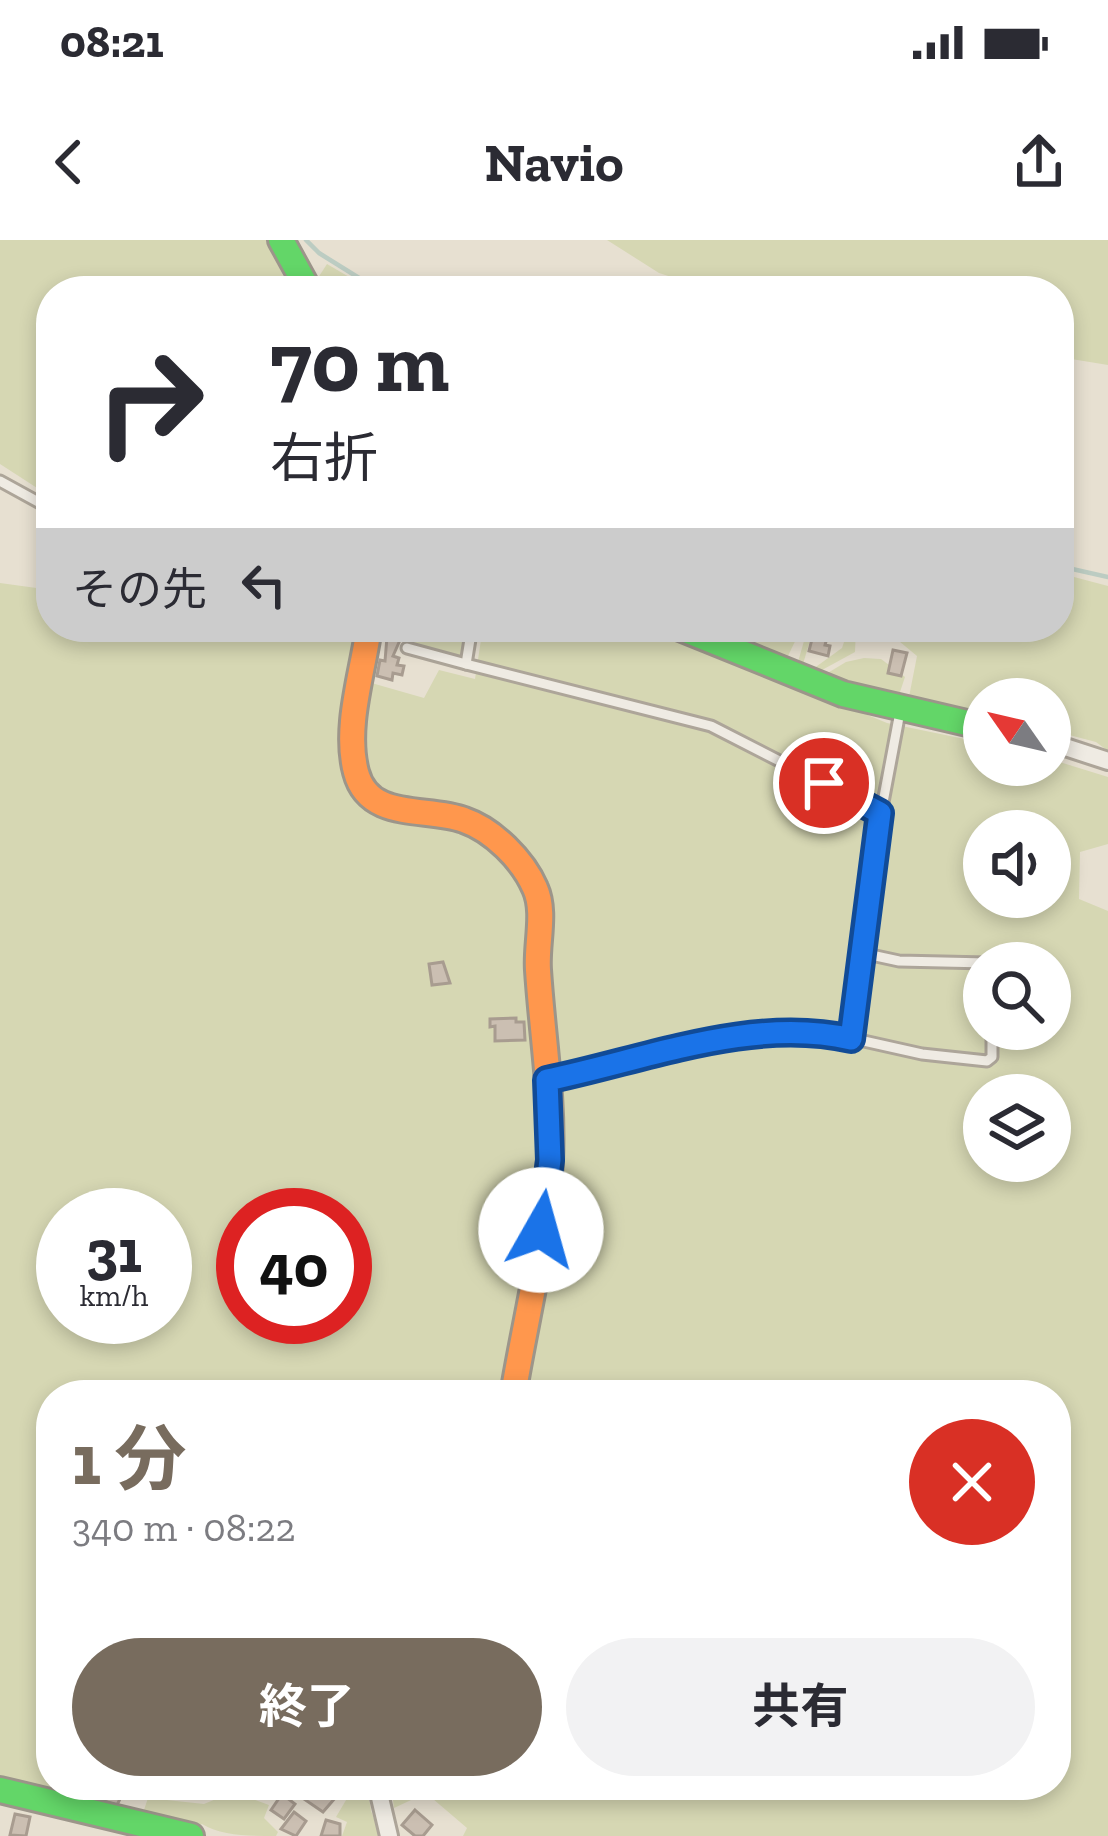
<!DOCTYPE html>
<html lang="ja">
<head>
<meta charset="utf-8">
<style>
  :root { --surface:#fff; --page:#f2f2f3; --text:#2b2b33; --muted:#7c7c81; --accent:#786c5e }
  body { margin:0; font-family:"Zilla Slab","Noto Sans JP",serif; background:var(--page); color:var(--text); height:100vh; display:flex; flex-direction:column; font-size:45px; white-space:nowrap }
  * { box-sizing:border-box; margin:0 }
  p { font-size:39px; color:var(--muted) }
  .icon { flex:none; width:66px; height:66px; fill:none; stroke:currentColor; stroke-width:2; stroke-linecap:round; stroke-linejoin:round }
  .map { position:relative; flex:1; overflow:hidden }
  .sheet { position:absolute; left:36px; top:1140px; width:1035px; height:420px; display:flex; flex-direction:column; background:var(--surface); border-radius:48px; box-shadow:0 6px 18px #0003 }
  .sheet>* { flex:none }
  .hud { position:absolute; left:36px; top:36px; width:1038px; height:366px; border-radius:48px; box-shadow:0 6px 18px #0003; background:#fff; color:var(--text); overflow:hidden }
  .needle { width:78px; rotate:304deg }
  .controls { position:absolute; left:963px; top:438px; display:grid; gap:24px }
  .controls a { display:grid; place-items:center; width:108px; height:108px; border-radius:50%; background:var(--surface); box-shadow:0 6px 18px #0003; font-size:60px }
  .speed { position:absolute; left:36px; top:948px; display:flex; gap:24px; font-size:60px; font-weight:700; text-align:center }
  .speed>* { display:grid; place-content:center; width:156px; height:156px; border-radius:50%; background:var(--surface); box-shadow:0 6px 18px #0003; line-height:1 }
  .speed small { font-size:30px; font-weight:400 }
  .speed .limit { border:18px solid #d22; background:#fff; color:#111 }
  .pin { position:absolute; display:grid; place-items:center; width:102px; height:102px; color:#fff; margin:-51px; border:6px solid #fff; border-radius:50%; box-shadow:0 3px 12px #0007 }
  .me { position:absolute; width:132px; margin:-66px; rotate:7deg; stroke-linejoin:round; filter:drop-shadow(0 0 9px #0008) }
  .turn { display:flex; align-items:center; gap:42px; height:252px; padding:0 36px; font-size:54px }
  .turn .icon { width:156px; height:156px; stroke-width:2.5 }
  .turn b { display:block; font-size:84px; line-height:102px }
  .then { display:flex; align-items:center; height:114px; padding:0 36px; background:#0003; gap:24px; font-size:45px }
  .round { display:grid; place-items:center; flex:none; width:126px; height:126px; border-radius:63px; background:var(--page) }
  .summary { display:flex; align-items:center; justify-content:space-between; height:204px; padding:0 36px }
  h1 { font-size:72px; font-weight:700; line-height:90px; color:var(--accent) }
  .action { display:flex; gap:24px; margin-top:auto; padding:24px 36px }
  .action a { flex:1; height:138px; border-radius:72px; background:var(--accent); color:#fff; font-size:48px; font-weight:700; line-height:138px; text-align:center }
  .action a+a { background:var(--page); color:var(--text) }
  .status { display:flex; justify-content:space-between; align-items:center; height:84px; padding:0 60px; background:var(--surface); direction:ltr }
  .status svg { height:33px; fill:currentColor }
  header { display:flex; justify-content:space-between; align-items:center; height:156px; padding:0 36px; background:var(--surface); font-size:54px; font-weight:700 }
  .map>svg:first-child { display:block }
</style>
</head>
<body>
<div class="status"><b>08:21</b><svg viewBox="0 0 49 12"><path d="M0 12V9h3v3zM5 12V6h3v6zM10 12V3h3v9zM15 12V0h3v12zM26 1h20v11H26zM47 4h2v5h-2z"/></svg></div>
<header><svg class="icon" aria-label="back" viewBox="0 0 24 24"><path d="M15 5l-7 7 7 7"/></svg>Navio<svg class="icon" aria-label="share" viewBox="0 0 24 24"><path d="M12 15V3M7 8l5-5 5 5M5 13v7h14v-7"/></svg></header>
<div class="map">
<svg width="1108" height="1596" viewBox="0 0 1108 1596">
  <rect width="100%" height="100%" fill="#e7e0d1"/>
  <!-- green -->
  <g fill="#d6d7b3" fill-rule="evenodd">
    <polygon points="0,0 267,0 290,51 51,51 51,257 0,224"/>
    <polygon points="607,0 1108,0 1108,125 1059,117 1059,51 715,51 659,33"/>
    <polygon points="327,24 373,51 324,51 316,41"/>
    <polygon points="1059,333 1108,346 1108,511 1096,502 1050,490 1050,459 984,459 984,474 909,457 917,416 882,387 1059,387"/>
    <path d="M0,343L51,350V387H355L347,436L424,458L439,430L475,439L483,387H654L887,483L984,503V525H1050V519L1108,537V604L1080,612L1079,659L1108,671V1596H463L467,1588L426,1553L394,1568L391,1545H1056V1155H51V1545H92L85,1559L0,1539ZM984,591H1050V657H984ZM984,723H1050V789H984ZM984,855H1050V921H984ZM63,975H165V1077H63ZM243,975H345V1077H243Z"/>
    <polygon points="414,387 468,387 463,418 411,405"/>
    <polygon points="698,387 802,387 786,420"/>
    <polygon points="808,387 814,387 803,424 813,429 842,408 847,393 838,387 856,387 855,412 811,436 796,429"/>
    <polygon points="864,418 881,419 905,437 900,452 891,463 826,434 846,422"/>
    <polygon points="355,1545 367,1545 371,1571 381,1596 342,1596 347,1582 336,1577"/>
    <path d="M233,1552L269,1565L264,1578L278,1592L276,1596C249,1596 221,1596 202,1584L193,1590L142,1576L148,1558L204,1564Z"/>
  </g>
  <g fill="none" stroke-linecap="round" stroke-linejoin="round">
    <!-- stream -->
    <g stroke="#bcccc2" stroke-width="4.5">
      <polyline points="306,0 319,13 380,51"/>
      <polyline points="1059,326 1108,337"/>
    </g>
  </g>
  <!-- building -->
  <g fill="#cbbfb2" stroke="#a89c90" stroke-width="3">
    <polygon points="815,387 830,387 825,405 830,406 828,416 809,411"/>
    <polygon points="387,397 400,400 393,416 399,418 397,425 404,426 402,435 393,433 392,440 377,436 380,420 385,421"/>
    <polygon points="893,410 907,413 901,436 888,433"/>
    <polygon points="443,722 450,743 432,745 429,724"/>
    <polygon points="516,778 516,782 524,782 525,800 495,801 495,786 490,787 490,779"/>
    <polygon points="583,1001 588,1010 581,1014 585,1022 575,1027 566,1010"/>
    <polygon points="104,1545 127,1545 117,1565 99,1560"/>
    <polygon points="317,1545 341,1545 336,1557 323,1572 301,1557 309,1546 314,1549"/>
    <polygon points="282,1554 295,1564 284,1579 271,1570"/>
    <polygon points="415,1570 432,1585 423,1596 415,1596 402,1585"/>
    <polygon points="294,1572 306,1581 296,1596 281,1589"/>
    <polygon points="15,1574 30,1577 26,1596 10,1595"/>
    <polygon points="326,1580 340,1584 340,1596 321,1596"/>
  </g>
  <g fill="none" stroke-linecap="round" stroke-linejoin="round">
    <defs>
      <g id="lane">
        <polyline points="0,241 51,269"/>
        <polyline points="472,387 466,424 711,486 881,573"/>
        <polyline points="407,408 466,424"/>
        <polyline points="862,713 899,721 987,723"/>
        <polyline points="851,799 881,573 900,472"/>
        <polyline points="549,839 719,801 810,789 922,814 987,821 992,817 992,789"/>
      </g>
      <g id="street">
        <polyline points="1050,502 1108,521"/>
        <polyline points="377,1545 389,1596"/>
      </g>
      <g id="fast">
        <polyline points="281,0 309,51"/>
        <polyline points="678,387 843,454 984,487"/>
        <polyline points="0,1550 191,1596"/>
      </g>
      <path id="slow" d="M369,387C363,432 344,487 356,532C369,582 427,566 464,580C493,590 523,620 535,648C546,672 536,704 538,730C542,793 553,857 550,921C546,1000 526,1077 513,1155"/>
    </defs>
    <!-- lane casing -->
    <use href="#lane" stroke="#ada599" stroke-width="15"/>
    <!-- street casing -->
    <use href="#street" stroke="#ada599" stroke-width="22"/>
    <!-- fast casing -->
    <use href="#fast" stroke="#9c958a" stroke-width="30"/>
    <!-- slow casing -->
    <use href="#slow" stroke="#9c958a" stroke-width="30"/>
    <!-- lane -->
    <use href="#lane" stroke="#efebe3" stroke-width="9"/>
    <!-- street -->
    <use href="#street" stroke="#efebe3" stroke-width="16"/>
    <!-- fast -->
    <use href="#fast" stroke="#63d668" stroke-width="24"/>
    <!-- slow -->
    <use href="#slow" stroke="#ff974d" stroke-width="24"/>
  </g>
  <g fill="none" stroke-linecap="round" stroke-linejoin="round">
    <defs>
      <path id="route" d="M541,990L550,920L547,840C645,820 751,776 851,799L880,573L824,543"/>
    </defs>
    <!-- route casing -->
    <use href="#route" stroke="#114b97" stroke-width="30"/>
    <!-- route -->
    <use href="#route" stroke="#1a73e8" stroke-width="21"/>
  </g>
</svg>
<div class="controls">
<a><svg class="needle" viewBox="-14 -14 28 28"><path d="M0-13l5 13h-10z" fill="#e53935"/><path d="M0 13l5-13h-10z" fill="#7c7c81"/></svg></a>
<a><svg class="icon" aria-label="sound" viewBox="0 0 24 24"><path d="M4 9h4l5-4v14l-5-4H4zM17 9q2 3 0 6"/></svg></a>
<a><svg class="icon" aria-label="search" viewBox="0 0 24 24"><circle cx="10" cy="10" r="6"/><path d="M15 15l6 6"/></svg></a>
<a><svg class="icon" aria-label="layers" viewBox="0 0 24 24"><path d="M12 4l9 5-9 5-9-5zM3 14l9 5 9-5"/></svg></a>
</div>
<div class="speed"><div>31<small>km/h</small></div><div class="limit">40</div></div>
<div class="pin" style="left:824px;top:543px;background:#d93025"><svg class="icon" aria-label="arrive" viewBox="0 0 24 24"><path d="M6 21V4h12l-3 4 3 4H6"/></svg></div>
<svg class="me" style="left:541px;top:990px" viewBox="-20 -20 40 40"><circle r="19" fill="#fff"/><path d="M0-13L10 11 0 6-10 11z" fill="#1a73e8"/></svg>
<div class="hud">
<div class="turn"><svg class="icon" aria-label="right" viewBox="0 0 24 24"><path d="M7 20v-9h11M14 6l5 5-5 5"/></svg><div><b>70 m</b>右折</div></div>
<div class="then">その先<svg class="icon" aria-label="left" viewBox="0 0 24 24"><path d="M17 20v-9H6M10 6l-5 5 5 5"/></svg></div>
</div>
<section class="sheet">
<div class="summary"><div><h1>1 分</h1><p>340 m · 08:22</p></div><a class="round" style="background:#d93025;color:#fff"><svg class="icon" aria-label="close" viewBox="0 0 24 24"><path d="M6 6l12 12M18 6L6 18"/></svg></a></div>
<div class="action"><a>終了</a><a>共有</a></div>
</section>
</div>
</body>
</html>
